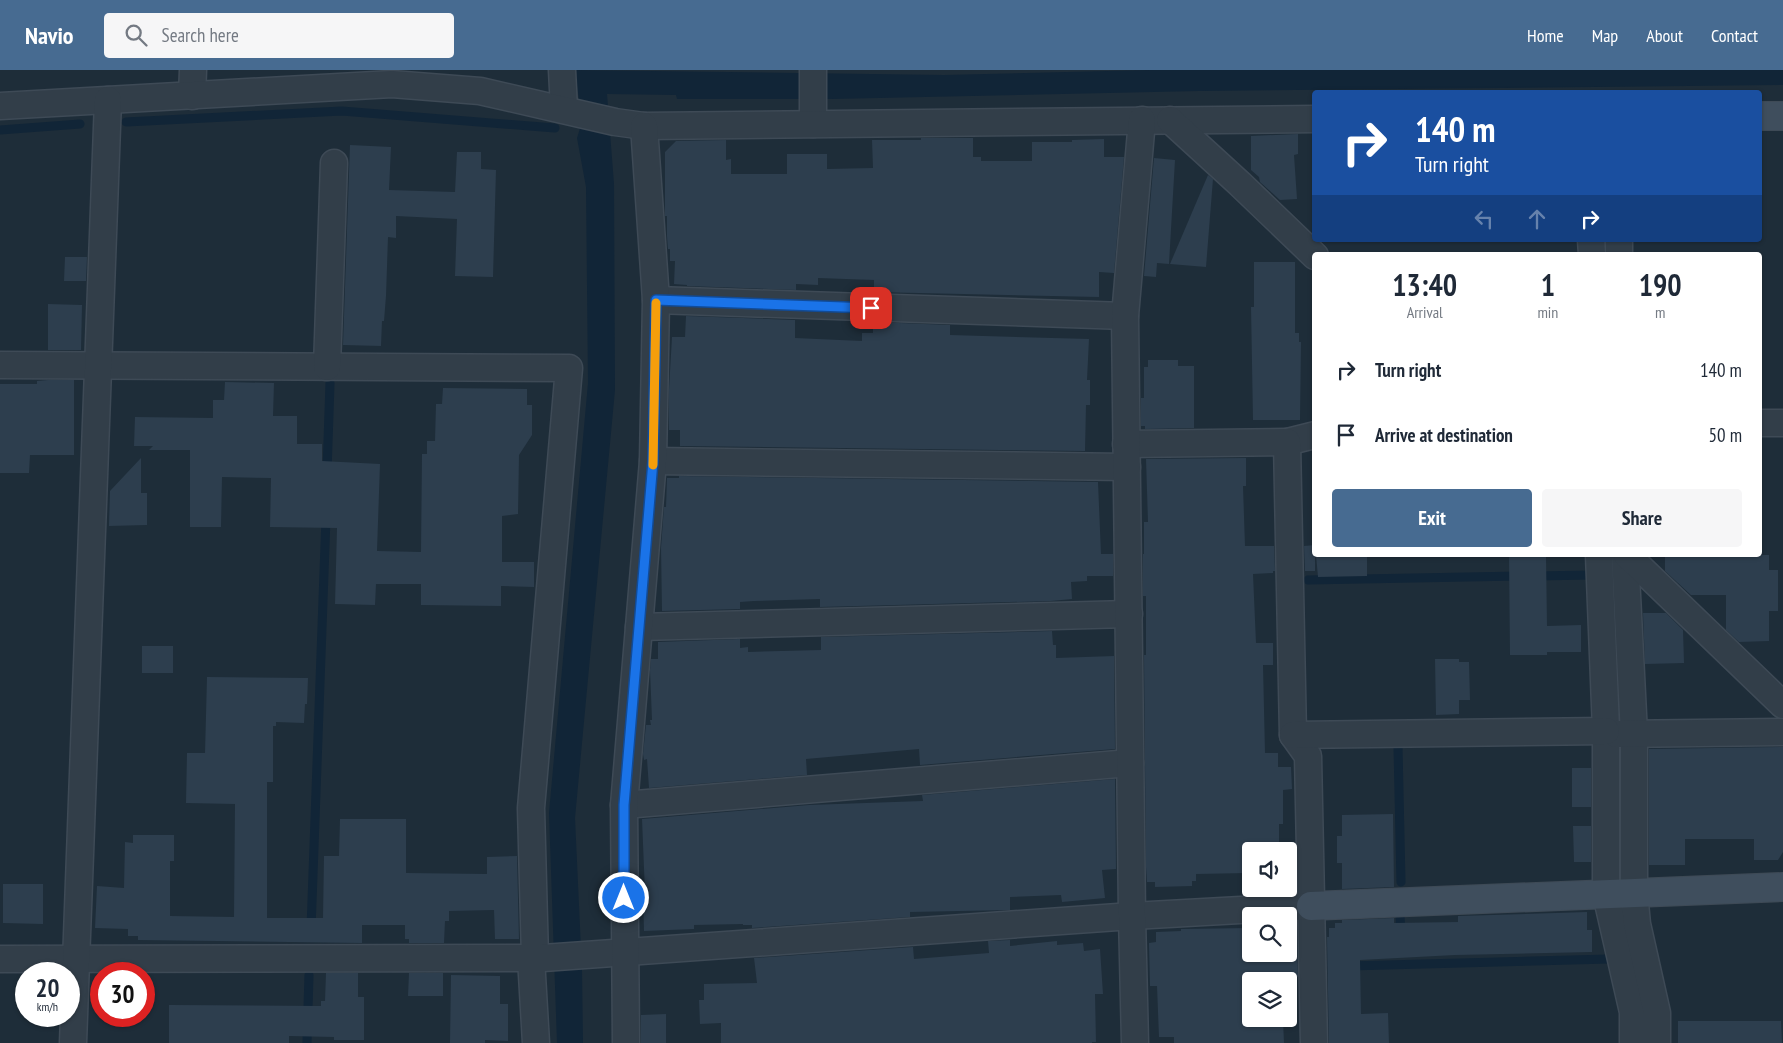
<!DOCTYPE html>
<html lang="en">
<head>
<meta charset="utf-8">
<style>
  :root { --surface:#fff; --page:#f6f6f7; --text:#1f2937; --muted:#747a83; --accent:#476b91 }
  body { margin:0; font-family:"PT Sans Narrow",sans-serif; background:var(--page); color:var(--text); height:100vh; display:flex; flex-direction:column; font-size:19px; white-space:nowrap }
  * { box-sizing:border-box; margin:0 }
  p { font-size:16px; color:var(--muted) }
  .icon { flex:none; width:28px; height:28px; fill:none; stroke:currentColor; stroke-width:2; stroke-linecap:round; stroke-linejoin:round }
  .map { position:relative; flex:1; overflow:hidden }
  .side { position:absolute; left:1312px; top:182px; width:450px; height:305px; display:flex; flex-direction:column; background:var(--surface); border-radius:5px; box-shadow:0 1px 4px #0004 }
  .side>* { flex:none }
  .top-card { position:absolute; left:1312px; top:20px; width:450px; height:152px; border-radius:5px; box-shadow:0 1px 4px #0004; background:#1a4fa0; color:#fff; overflow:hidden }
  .tools { position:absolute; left:1242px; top:772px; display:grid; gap:10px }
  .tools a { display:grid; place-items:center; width:55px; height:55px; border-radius:5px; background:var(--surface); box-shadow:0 1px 4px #0004; font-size:25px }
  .speed { position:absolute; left:15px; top:892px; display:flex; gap:10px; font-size:25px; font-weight:700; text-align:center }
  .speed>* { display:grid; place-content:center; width:65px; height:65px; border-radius:50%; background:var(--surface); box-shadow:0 1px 4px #0004; line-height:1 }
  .speed small { font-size:12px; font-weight:400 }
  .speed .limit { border:8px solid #d22; background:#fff; color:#111 }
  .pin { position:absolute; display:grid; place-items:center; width:42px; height:42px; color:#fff; margin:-21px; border-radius:10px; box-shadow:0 2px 8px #0006 }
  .me { position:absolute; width:55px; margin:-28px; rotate:0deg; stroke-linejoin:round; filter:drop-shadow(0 0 4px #0008) }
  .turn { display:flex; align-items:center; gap:18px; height:105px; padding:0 20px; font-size:22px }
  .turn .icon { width:65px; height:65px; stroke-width:2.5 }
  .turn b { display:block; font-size:35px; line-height:42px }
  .lanes { display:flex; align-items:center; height:48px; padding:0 20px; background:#0003; justify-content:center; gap:25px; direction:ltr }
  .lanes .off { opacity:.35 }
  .eta { display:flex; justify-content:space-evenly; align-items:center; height:85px; text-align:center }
  .eta b { font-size:30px; font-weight:600; line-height:35px }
  .button { display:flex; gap:10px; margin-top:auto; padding:10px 20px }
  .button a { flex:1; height:58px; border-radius:5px; background:var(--accent); color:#fff; font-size:20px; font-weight:600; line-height:58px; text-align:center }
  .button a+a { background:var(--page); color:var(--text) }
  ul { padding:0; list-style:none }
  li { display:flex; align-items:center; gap:15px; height:65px; padding:0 20px }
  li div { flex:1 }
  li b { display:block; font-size:19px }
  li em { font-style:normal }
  header { display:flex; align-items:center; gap:30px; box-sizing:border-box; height:70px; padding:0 25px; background:var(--accent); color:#fff }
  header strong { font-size:24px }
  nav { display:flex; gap:28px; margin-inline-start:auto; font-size:18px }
  .search { width:350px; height:45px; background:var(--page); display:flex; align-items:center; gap:12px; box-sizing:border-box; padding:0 18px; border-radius:5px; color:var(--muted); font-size:19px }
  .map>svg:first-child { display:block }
</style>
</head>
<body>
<header>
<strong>Navio</strong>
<div class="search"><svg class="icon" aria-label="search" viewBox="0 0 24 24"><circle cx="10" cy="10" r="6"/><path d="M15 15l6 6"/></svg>Search here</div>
<nav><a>Home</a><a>Map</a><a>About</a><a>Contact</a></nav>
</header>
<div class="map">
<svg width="1783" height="973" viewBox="0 0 1783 973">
  <rect width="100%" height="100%" fill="#1e2d39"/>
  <!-- water -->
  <polygon fill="#112537" points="575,0 944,5 1149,0 1783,0 1783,15 1199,21 832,29 677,29 676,25 607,24 614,114 615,320 575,748 582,901 583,973 557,973 549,743 588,313 586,117 577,68 582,52"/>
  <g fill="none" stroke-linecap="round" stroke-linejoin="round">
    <!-- stream -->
    <g stroke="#112537" stroke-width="9">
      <polyline points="126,52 342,41 555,58"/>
      <polyline points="0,60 80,54"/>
      <polyline points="1606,170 1606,185"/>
      <polyline points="327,402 330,313"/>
      <polyline points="1535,506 1592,505"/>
      <polyline points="1308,510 1520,506"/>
      <polyline points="1617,610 1621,767"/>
      <polyline points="1398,677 1401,812"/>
      <polyline points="1400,846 1401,864"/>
      <polyline points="311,859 326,448"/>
      <polyline points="1349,896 1609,889"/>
      <polyline points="307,973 309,905"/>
    </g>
  </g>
  <!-- building -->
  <g fill="#2d3e4e">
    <polygon points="1298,64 1298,84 1294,85 1297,129 1280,130 1260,112 1259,107 1251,100 1251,66"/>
    <polygon points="921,68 973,68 973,87 981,87 981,91 1032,91 1032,72 1072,72 1072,70 1104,69 1104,87 1124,87 1114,203 1099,202 1099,227 874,222 874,210 818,208 818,215 796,214 796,220 687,216 687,215 674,214 675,191 670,191 670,179 668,179 667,166 667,146 665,146 665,82 676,71 726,70 726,90 731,89 731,104 787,104 787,84 827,84 827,99 873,98 872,70 921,70"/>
    <polygon points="350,75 391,77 389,120 455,122 457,82 481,82 481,99 496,100 493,207 455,206 457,149 396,146 396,168 388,167 386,226 384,251 382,251 381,276 343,275"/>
    <polygon points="1154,88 1175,90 1169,194 1157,193 1156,207 1144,206"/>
    <polygon points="1208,105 1213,109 1206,197 1170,194"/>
    <polygon points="65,187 87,187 86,211 64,211"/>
    <polygon points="1254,192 1295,192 1295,263 1299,263 1299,272 1301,272 1300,350 1253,350 1251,237 1254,237"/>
    <polygon points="48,234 82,235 81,280 48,280"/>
    <polygon points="686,246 795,250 795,268 862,271 862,263 873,263 873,252 950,255 950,265 1089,269 1087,310 1090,310 1090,335 1086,335 1085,381 680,376 680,360 669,360 669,319 672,267 685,267"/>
    <polygon points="1148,290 1178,290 1178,296 1194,296 1194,358 1145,359 1145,356 1141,356 1141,328 1144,328 1144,297 1148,297"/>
    <polygon points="48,310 74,310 74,385 30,385 29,403 0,403 0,314 37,314 37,311"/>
    <polygon points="225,312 274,313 273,346 297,346 297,374 322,374 322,391 380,394 377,481 421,482 422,384 427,384 427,371 435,371 436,334 442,334 443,318 527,319 527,335 532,335 532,365 519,385 518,444 502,446 502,492 534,492 534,517 501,516 501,536 421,535 421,514 376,514 375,535 335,534 337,458 270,457 271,408 222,407 221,457 190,457 190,380 149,380 153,376 134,376 135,347 213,348 213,330 224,330"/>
    <polygon points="141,388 141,423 147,423 147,455 109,456 110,421"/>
    <polygon points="1246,388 1246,416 1243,416 1245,476 1274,476 1275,501 1273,501 1273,503 1253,504 1256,573 1273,573 1273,595 1263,595 1265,683 1278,683 1278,697 1291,697 1292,719 1283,720 1283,754 1279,754 1279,781 1251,781 1251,819 1280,819 1280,821 1248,821 1248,803 1196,804 1196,811 1192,811 1192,816 1155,817 1155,812 1147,812 1146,797 1144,585 1146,585 1146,526 1143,526 1143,484 1144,484 1144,452 1148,452 1146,389"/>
    <polygon points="679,406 1098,412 1101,484 1113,484 1113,506 1087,506 1087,511 1071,512 1072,529 1051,531 820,537 820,529 754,531 740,532 740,539 662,541 661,478 664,437 666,437 667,408 679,408"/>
    <polygon points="1315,475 1315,501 1305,501 1304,476"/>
    <polygon points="1316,485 1367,485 1367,506 1318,507"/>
    <polygon points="1509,485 1546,485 1547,556 1581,555 1581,582 1547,582 1547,585 1510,585"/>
    <polygon points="1665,485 1769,485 1769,500 1778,500 1778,541 1769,541 1769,571 1739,572 1726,560 1726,525 1691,525 1665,501"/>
    <polygon points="1643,543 1666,543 1683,560 1684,593 1645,594"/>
    <polygon points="1052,561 1053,575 1056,575 1056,588 1114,586 1115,679 920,695 919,679 806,689 807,705 649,718 647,689 644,690 643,684 646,655 651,655 650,650 652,650 650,600 651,589 658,589 658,572 740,569 740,578 748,577 748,582 821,580 821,567"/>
    <rect x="142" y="576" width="31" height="27"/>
    <polygon points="1435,589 1459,589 1459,592 1469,592 1470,630 1459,630 1459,644 1436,645"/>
    <polygon points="207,607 308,608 307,634 305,634 304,653 276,652 276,656 273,656 273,712 267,712 267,848 323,848 324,786 339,786 340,749 406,749 406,803 487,804 487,787 517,786 519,869 495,869 494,840 449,841 449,851 445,851 444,873 409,873 409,869 405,869 405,855 362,855 362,873 138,870 138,866 128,866 128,859 95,858 97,816 124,818 125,772 133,773 133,765 174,765 174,791 170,791 170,846 234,847 235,734 186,733 187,683 205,683"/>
    <polygon points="1783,677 1783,782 1778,790 1754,790 1754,769 1685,769 1685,795 1649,795 1649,679"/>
    <rect x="1572" y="698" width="19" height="39"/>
    <polygon points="1115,709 1116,799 1102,800 1105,828 1062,832 1061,825 1010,827 1010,840 910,842 910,847 752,858 752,855 743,855 743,854 694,855 694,859 644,861 643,823 645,823 642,749 809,735 923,731 922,725"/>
    <polygon points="1393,744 1394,817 1342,819 1342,793 1337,793 1337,766 1342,766 1342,745"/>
    <polygon points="1573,756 1591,756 1591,792 1574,792"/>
    <polygon points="3,814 43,814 43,854 3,853"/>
    <polygon points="1587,842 1587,860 1592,860 1592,882 1455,885 1360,890 1361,944 1388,943 1389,973 1329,973 1327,867 1329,867 1329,858 1335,858 1335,853 1342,853 1342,850 1394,848 1394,853 1458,852 1458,846"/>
    <polygon points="1251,858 1251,884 1289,884 1289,873 1297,873 1298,907 1282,908 1282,911 1251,911 1251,949 1283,949 1284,973 1174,973 1174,967 1159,967 1157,916 1150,916 1149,873 1156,872 1156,862 1181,861 1181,859"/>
    <polygon points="1010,870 1010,876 1057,871 1057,875 1083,873 1084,881 1100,879 1103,924 1095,924 1096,972 1092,972 1092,973 721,973 721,953 700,954 699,930 704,930 704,914 757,913 754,888 913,877 914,889 989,883 988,871"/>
    <polygon points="326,903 358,903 358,927 364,927 364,970 334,970 334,967 289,966 289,973 169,973 169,935 321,936 321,931 325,931"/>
    <polygon points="409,903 443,903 443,926 408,926"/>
    <polygon points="451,905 500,906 500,934 508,934 508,971 485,970 485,973 450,973"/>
    <polygon points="666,944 666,973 641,973 641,945"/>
    <polygon points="1678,951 1781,951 1782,973 1678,973"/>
  </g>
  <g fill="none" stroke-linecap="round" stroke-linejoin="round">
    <defs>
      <g id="street">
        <polyline points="562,0 564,39"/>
        <polyline points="813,0 813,54"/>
        <polyline points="192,26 193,0"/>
        <polyline points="0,36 392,14 480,21 615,52 644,56 1315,49"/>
        <polyline points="1170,50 1240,114 1315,186"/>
        <polyline points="1591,170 1592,185"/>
        <polyline points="1619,170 1619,185"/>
        <polyline points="656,230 1125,246"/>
        <polyline points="0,295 569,298 531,738 535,888"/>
        <polyline points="327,297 334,93"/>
        <polyline points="1760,353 1783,353"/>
        <polyline points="1287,372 1315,365"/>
        <polyline points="1126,374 1287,372 1293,665 1308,686 1314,973"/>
        <polyline points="653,391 1127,397"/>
        <polyline points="1599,485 1606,661 1606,824 1633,942 1633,973"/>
        <polyline points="1625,485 1634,664 1634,823 1637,854 1657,943 1657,973"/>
        <polyline points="1627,485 1783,635"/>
        <polyline points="639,557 1129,544"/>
        <polyline points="1616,664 1783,662"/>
        <polyline points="1293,665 1606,661"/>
        <polyline points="624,735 1130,693"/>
        <polyline points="531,888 536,973"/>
        <polyline points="0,889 543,888 1132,846 1311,836"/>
        <polyline points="73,973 108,30"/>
        <polyline points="626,973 624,735 653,391 656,230 644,56"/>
        <polyline points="1135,973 1132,846 1125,246 1142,50"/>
      </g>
      <g id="secondary">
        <polyline points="1760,46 1783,46"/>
        <polyline points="1311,836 1783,817"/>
      </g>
    </defs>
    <!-- street casing -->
    <use href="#street" stroke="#3e4a56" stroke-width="29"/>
    <!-- secondary casing -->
    <use href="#secondary" stroke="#3e4a56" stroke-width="30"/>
    <!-- street -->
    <use href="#street" stroke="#323e49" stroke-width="26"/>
    <!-- secondary -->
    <use href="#secondary" stroke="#3f4e5d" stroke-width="28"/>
  </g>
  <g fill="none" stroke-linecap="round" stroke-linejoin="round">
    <defs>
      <polyline id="route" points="624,828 624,735 653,391 656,230 871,238"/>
    </defs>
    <!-- route casing -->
    <use href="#route" stroke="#114b97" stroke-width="12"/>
    <!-- route -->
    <use href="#route" stroke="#1a73e8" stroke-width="9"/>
    <!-- slow -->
    <polyline stroke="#f59e0b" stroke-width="9" points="653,395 656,233"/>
  </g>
</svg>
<div class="tools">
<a><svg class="icon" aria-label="sound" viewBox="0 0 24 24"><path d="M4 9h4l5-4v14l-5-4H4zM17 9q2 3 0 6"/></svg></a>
<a><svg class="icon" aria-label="search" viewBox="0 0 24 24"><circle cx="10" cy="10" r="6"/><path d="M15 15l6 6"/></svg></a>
<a><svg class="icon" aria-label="layers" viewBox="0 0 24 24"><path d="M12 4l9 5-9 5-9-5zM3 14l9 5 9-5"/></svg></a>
</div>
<div class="speed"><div>20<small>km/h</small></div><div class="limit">30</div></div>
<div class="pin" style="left:871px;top:238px;background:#d93025"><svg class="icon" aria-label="arrive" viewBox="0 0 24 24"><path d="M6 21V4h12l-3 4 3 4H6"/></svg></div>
<svg class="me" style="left:624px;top:828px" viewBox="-20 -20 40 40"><circle r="17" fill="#1a73e8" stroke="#fff" stroke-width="3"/><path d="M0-11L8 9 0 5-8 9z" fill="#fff"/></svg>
<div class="top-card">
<div class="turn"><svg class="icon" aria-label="right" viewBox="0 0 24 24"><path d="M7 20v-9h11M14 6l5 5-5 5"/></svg><div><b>140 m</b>Turn right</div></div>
<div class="lanes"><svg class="icon off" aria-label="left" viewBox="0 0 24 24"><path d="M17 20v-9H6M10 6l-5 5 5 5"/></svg><svg class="icon off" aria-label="ahead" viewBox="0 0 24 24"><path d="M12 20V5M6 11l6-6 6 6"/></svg><svg class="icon" aria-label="right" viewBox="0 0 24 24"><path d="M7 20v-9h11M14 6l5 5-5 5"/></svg></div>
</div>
<section class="side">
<div class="eta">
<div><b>13:40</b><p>Arrival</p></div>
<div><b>1</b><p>min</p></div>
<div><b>190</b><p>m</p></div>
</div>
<ul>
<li><svg class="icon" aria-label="right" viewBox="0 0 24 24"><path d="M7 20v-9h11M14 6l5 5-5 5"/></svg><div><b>Turn right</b></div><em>140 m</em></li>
<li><svg class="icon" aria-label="arrive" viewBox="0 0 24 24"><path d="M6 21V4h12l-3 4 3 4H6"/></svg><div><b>Arrive at destination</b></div><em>50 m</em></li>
</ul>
<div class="button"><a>Exit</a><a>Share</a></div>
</section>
</div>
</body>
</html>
